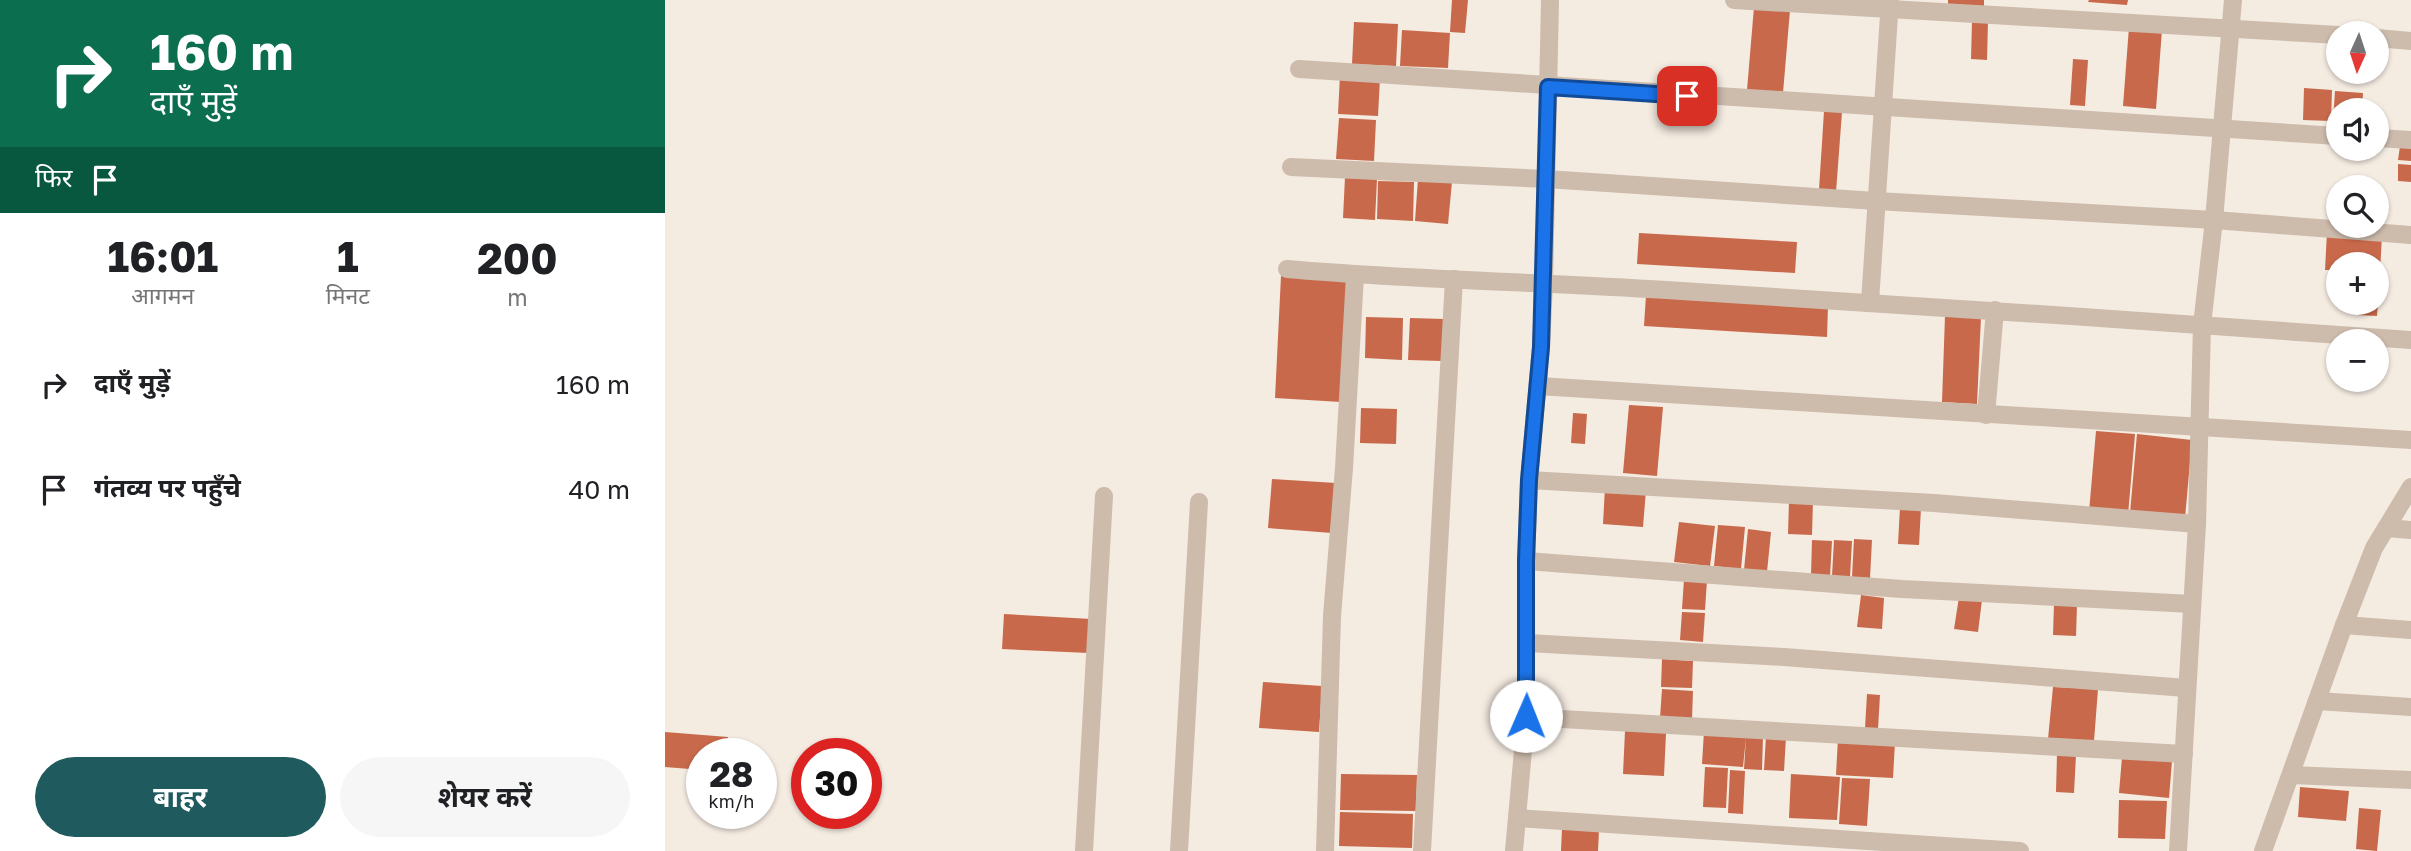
<!DOCTYPE html>
<html lang="hi">
<head>
<meta charset="utf-8">
<style>
  :root { --surface:#fff; --page:#f6f6f6; --text:#202124; --muted:#757577; --accent:#1f5a5e }
  body { margin:0; font-family:"Golos Text","Noto Sans Devanagari",sans-serif; background:var(--page); color:var(--text); height:100vh; display:flex; flex-direction:column; font-size:26px; white-space:nowrap }
  * { box-sizing:border-box; margin:0 }
  p { font-size:23px; color:var(--muted) }
  .icon { flex:none; width:38px; height:38px; fill:none; stroke:currentColor; stroke-width:2; stroke-linecap:round; stroke-linejoin:round }
  .map { position:relative; flex:1; overflow:hidden }
  .sheet { display:flex; flex-direction:column; background:var(--surface); width:665px }
  .sheet>* { flex:none }
  .top-card { background:#0b6e4f; color:#fff; overflow:hidden }
  .needle { width:46px; rotate:183deg }
  .buttons { position:absolute; left:1661px; top:21px; display:grid; gap:14px }
  .buttons a { display:grid; place-items:center; width:63px; height:63px; border-radius:50%; background:var(--surface); box-shadow:0 2px 5px #0004; font-size:35px }
  .speed { position:absolute; left:21px; top:738px; display:flex; gap:14px; font-size:35px; font-weight:700; text-align:center }
  .speed>* { display:grid; place-content:center; width:91px; height:91px; border-radius:50%; background:var(--surface); box-shadow:0 2px 5px #0004; line-height:1 }
  .speed small { font-size:18px; font-weight:400 }
  .speed .limit { border:10px solid #d22; background:#fff; color:#111 }
  .pin { position:absolute; display:grid; place-items:center; width:60px; height:60px; color:#fff; margin:-30px; border-radius:14px; box-shadow:0 4px 10px #0006 }
  .me { position:absolute; width:77px; margin:-38px; rotate:1deg; stroke-linejoin:round; filter:drop-shadow(0 0 5px #0008) }
  .turn { display:flex; align-items:center; gap:24px; height:147px; padding:0 35px; font-size:32px }
  .turn .icon { width:91px; height:91px; stroke-width:2.5 }
  .turn b { display:block; font-size:49px; line-height:60px }
  .then { display:flex; align-items:center; height:66px; padding:0 35px; background:#0003; gap:14px; font-size:26px }
  .eta { display:flex; justify-content:space-evenly; align-items:center; height:119px; text-align:center }
  .eta b { font-size:42px; font-weight:700; line-height:49px }
  .primary-button { display:flex; gap:14px; margin-top:auto; padding:14px 35px }
  .primary-button a { flex:1; height:80px; border-radius:42px; background:var(--accent); color:#fff; font-size:28px; font-weight:700; line-height:80px; text-align:center }
  .primary-button a+a { background:var(--page); color:var(--text) }
  ul { padding:0; list-style:none }
  li { display:flex; align-items:center; gap:21px; height:105px; padding:0 35px }
  li div { flex:1 }
  li b { display:block; font-size:26px }
  li em { font-style:normal }
  main { display:flex; flex:1; min-height:0 }
  .map>svg:first-child { display:block }
</style>
</head>
<body>
<main>
<section class="sheet">
<div class="top-card">
<div class="turn"><svg class="icon" aria-label="right" viewBox="0 0 24 24"><path d="M7 20v-9h11M14 6l5 5-5 5"/></svg><div><b>160 m</b>दाएँ मुड़ें</div></div>
<div class="then">फिर<svg class="icon" aria-label="arrive" viewBox="0 0 24 24"><path d="M6 21V4h12l-3 4 3 4H6"/></svg></div>
</div>
<div class="eta">
<div><b>16:01</b><p>आगमन</p></div>
<div><b>1</b><p>मिनट</p></div>
<div><b>200</b><p>m</p></div>
</div>
<ul>
<li><svg class="icon" aria-label="right" viewBox="0 0 24 24"><path d="M7 20v-9h11M14 6l5 5-5 5"/></svg><div><b>दाएँ मुड़ें</b></div><em>160 m</em></li>
<li><svg class="icon" aria-label="arrive" viewBox="0 0 24 24"><path d="M6 21V4h12l-3 4 3 4H6"/></svg><div><b>गंतव्य पर पहुँचे</b></div><em>40 m</em></li>
</ul>
<div class="primary-button"><a>बाहर</a><a>शेयर करें</a></div>
</section>
<div class="map">
<svg width="1746" height="851" viewBox="0 0 1746 851">
  <rect width="100%" height="100%" fill="#f4ebe1"/>
  <!-- building -->
  <g fill="#c8694b">
    <polygon points="787,0 803,0 800,33 785,32"/>
    <polygon points="1283,0 1319,0 1319,9 1283,8"/>
    <polygon points="1424,0 1463,0 1462,5 1423,2"/>
    <polygon points="1089,7 1125,10 1118,93 1082,90"/>
    <polygon points="1307,21 1323,21 1322,60 1306,59"/>
    <polygon points="689,22 733,24 731,66 687,64"/>
    <polygon points="1464,27 1497,30 1491,109 1458,106"/>
    <polygon points="737,30 785,33 783,68 735,66"/>
    <polygon points="1408,59 1423,60 1420,106 1405,105"/>
    <polygon points="675,75 715,78 713,116 673,114"/>
    <polygon points="1639,88 1667,90 1666,121 1638,120"/>
    <polygon points="1670,91 1698,93 1697,110 1673,110 1673,122 1668,121"/>
    <polygon points="1159,111 1177,112 1171,192 1154,190"/>
    <polygon points="674,118 711,120 709,161 671,159"/>
    <polygon points="1735,146 1746,147 1746,161 1733,160"/>
    <polygon points="1733,164 1746,165 1746,182 1733,181"/>
    <polygon points="680,177 712,179 710,220 678,218"/>
    <polygon points="753,179 787,182 783,224 750,221"/>
    <polygon points="713,181 749,182 748,221 712,219"/>
    <polygon points="1662,232 1717,235 1714,292 1712,292 1712,264 1673,264 1673,270 1660,270"/>
    <polygon points="974,233 1132,242 1130,273 972,264"/>
    <polygon points="616,276 682,279 676,402 610,398"/>
    <polygon points="981,295 1163,306 1162,337 979,326"/>
    <polygon points="1693,303 1713,303 1712,316 1692,315"/>
    <polygon points="1280,316 1316,317 1312,404 1277,402"/>
    <polygon points="701,317 738,318 737,360 700,358"/>
    <polygon points="745,318 779,319 777,361 743,360"/>
    <polygon points="964,405 998,407 992,476 958,473"/>
    <polygon points="696,408 732,409 731,444 695,443"/>
    <polygon points="908,413 922,414 920,444 906,443"/>
    <polygon points="1431,431 1470,434 1463,515 1424,512"/>
    <polygon points="1472,434 1527,440 1520,518 1465,513"/>
    <polygon points="607,479 671,483 667,533 603,528"/>
    <polygon points="940,487 981,490 978,527 938,524"/>
    <polygon points="1124,501 1148,501 1147,535 1123,534"/>
    <polygon points="1235,507 1256,508 1254,545 1233,544"/>
    <polygon points="1014,522 1050,526 1045,566 1009,562"/>
    <polygon points="1053,525 1080,527 1076,569 1049,566"/>
    <polygon points="1083,529 1106,532 1102,572 1079,570"/>
    <polygon points="1189,539 1207,540 1205,578 1187,577"/>
    <polygon points="1147,540 1167,541 1165,576 1146,575"/>
    <polygon points="1169,540 1187,541 1185,577 1167,576"/>
    <polygon points="1019,579 1042,580 1040,610 1017,609"/>
    <polygon points="1196,595 1219,598 1217,629 1192,627"/>
    <polygon points="1294,597 1317,600 1313,632 1289,629"/>
    <polygon points="1389,603 1412,604 1411,636 1388,635"/>
    <polygon points="1017,612 1040,613 1038,642 1015,640"/>
    <polygon points="339,614 426,619 424,653 337,649"/>
    <polygon points="997,659 1028,661 1027,688 996,687"/>
    <polygon points="598,682 657,686 654,732 594,728"/>
    <polygon points="1388,687 1433,689 1429,741 1383,739"/>
    <polygon points="997,689 1028,691 1027,719 995,718"/>
    <polygon points="1202,694 1215,695 1213,729 1200,728"/>
    <polygon points="960,731 1001,733 999,776 958,774"/>
    <polygon points="1039,731 1098,736 1097,770 1079,769 1081,738 1078,767 1037,764"/>
    <polygon points="0,732 63,737 61,754 37,754 37,770 0,767"/>
    <polygon points="1101,736 1121,737 1119,771 1099,770"/>
    <polygon points="1173,738 1230,742 1228,778 1171,775"/>
    <polygon points="1392,754 1411,755 1409,793 1391,792"/>
    <polygon points="1457,757 1507,761 1504,798 1454,793"/>
    <polygon points="1040,767 1063,768 1061,808 1038,807"/>
    <polygon points="1065,770 1080,771 1078,814 1063,813"/>
    <polygon points="676,774 752,775 751,811 675,810"/>
    <polygon points="1126,774 1175,777 1172,820 1124,818"/>
    <polygon points="1177,778 1205,779 1202,826 1174,824"/>
    <polygon points="1635,787 1684,791 1681,821 1633,817"/>
    <polygon points="1454,800 1502,801 1500,839 1453,838"/>
    <polygon points="1694,808 1716,810 1712,851 1691,849"/>
    <polygon points="675,812 748,814 747,848 674,846"/>
    <polygon points="897,828 934,830 933,851 896,851"/>
  </g>
  <g fill="none" stroke-linecap="round" stroke-linejoin="round">
    <!-- minor -->
    <g stroke="#cdbbac" stroke-width="18">
      <polyline points="1069,0 1673,35"/>
      <polyline points="1712,38 1746,41"/>
      <polyline points="634,69 1673,136"/>
      <polyline points="1712,138 1746,140"/>
      <polyline points="626,167 881,179 1211,201 1549,220 1746,235"/>
      <path d="M622,269C748,280 875,282 1001,290C1249,305 1498,322 1746,340"/>
      <polyline points="1205,302 1225,0"/>
      <polyline points="873,386 1746,440"/>
      <polyline points="1321,415 1330,310"/>
      <polyline points="864,480 1269,503 1532,524"/>
      <polyline points="1721,528 1746,530"/>
      <polyline points="861,561 1237,589 1527,604"/>
      <polyline points="1679,625 1746,630"/>
      <polyline points="862,643 1119,657 1521,688"/>
      <polyline points="1652,701 1746,707"/>
      <polyline points="861,717 1519,754"/>
      <polyline points="1626,775 1746,780"/>
      <polyline points="852,818 1355,851"/>
      <polyline points="419,851 439,496"/>
      <polyline points="514,851 534,502"/>
      <polyline points="660,851 667,616 679,468 690,275"/>
      <polyline points="757,851 789,279"/>
      <polyline points="849,851 861,717 861,561 864,480 876,347 879,282 885,0"/>
      <polyline points="1513,851 1532,524 1537,325 1549,220 1568,0"/>
      <polyline points="1598,851 1679,625 1709,548 1746,487"/>
    </g>
  </g>
  <g fill="none" stroke-linecap="round" stroke-linejoin="round">
    <defs>
      <polyline id="route" points="861,716 861,561 864,480 876,347 883,87 1022,96"/>
    </defs>
    <!-- route casing -->
    <use href="#route" stroke="#114b97" stroke-width="18"/>
    <!-- route -->
    <use href="#route" stroke="#1a73e8" stroke-width="12"/>
  </g>
</svg>
<div class="buttons">
<a><svg class="needle" viewBox="-14 -14 28 28"><path d="M0-13l5 13h-10z" fill="#e53935"/><path d="M0 13l5-13h-10z" fill="#757577"/></svg></a>
<a><svg class="icon" aria-label="sound" viewBox="0 0 24 24"><path d="M4 9h4l5-4v14l-5-4H4zM17 9q2 3 0 6"/></svg></a>
<a><svg class="icon" aria-label="search" viewBox="0 0 24 24"><circle cx="10" cy="10" r="6"/><path d="M15 15l6 6"/></svg></a>
<a>+</a>
<a>−</a>
</div>
<div class="speed"><div>28<small>km/h</small></div><div class="limit">30</div></div>
<div class="pin" style="left:1022px;top:96px;background:#d93025"><svg class="icon" aria-label="arrive" viewBox="0 0 24 24"><path d="M6 21V4h12l-3 4 3 4H6"/></svg></div>
<svg class="me" style="left:861px;top:716px" viewBox="-20 -20 40 40"><circle r="19" fill="#fff"/><path d="M0-13L10 11 0 6-10 11z" fill="#1a73e8"/></svg>
</div>
</main>
</body>
</html>
